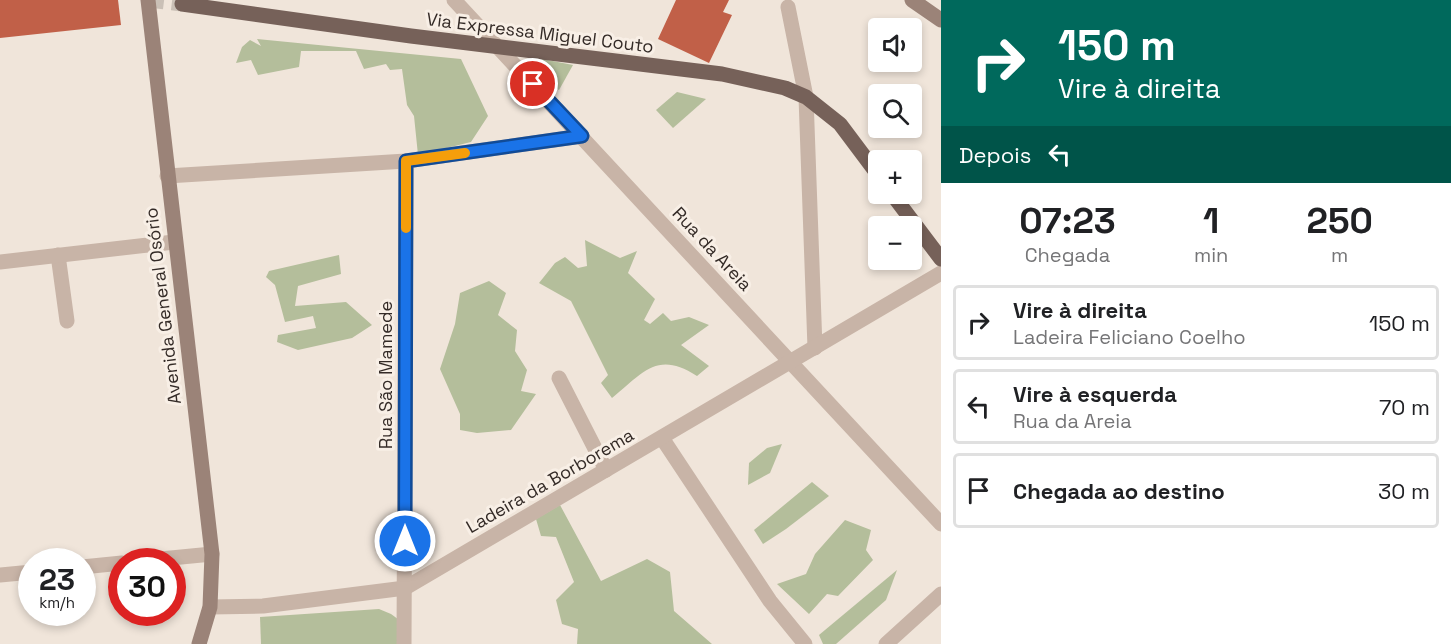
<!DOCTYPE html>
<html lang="pt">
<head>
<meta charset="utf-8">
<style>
  :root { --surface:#fff; --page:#f6f6f6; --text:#202124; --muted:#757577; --line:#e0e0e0 }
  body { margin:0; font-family:"Space Grotesk",sans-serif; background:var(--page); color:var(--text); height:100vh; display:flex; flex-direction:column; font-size:22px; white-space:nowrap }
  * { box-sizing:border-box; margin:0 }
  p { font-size:20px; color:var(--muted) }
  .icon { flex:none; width:33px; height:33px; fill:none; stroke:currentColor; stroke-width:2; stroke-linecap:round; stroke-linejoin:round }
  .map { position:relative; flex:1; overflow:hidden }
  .side { display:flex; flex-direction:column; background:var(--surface); width:510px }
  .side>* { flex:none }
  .hud { background:#00695c; color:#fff; overflow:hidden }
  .buttons { position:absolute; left:868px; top:18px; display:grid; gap:12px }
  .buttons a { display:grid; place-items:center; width:54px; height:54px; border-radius:6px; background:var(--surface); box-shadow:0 3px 9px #0003; font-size:30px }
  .speed { position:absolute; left:18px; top:548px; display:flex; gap:12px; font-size:30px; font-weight:700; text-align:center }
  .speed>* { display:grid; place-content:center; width:78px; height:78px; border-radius:50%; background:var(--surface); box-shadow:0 3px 9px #0003; line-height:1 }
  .speed small { font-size:15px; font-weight:400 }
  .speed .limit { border:9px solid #d22; background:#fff; color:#111 }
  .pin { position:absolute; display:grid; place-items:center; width:51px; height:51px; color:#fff; margin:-26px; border:3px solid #fff; border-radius:50%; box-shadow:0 2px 6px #0007 }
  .me { position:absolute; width:66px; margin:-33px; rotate:0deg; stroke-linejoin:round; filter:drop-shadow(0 0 4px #0008) }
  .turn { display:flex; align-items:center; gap:21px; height:126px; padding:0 18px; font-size:27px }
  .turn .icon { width:78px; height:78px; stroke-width:2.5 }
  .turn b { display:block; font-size:42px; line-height:51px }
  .then { display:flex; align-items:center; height:57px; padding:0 18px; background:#0003; gap:12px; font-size:22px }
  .eta { display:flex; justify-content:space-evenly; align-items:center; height:102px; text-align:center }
  .eta b { font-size:36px; font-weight:700; line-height:42px }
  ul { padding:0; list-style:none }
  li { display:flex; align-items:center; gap:18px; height:75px; margin:0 12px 9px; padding:0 6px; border:3px solid var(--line); border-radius:6px }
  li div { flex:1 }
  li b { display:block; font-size:22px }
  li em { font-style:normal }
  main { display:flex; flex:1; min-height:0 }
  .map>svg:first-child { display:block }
</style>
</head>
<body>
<main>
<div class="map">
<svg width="941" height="644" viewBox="0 0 941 644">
  <rect width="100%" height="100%" fill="#f0e5da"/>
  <!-- green -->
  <g fill="#b4be9b">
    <polygon points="257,39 461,59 488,116 471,142 418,155 414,116 407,105 402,69 390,70 386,64 364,69 356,51 301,51 299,67 258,75 251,60 236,63 242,47 250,40 261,46"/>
    <polygon points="532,57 573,65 559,90 527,73"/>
    <polygon points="677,92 706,99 673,128 656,110"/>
    <path d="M585,240L620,258L637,251L628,273L655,299L644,320L650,324L663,313L671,321L689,317L709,325L681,345L709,366L697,376C657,350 643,373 612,398L601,383L608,375L571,301L539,283L555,263L565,257L578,268L587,266Z"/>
    <polygon points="339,255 341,274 298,286 295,306 346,302 372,325 352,338 298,350 277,342 278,335 316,328 313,316 285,322 275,285 266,277 269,271"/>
    <polygon points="489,281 506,293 498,315 517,330 515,351 527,370 521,391 536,394 511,430 477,433 460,430 460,414 440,369 455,324 460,293"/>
    <polygon points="782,444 770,473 748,485 749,463 767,448"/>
    <polygon points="812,482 829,496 786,529 763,544 754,530"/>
    <polygon points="560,505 601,581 647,559 670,572 674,611 712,644 577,644 578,629 562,624 556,600 574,582 556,537 541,536 536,519"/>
    <polygon points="845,520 871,530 866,550 873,560 838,596 827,594 809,614 777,584 806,574 815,554"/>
    <polygon points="897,570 886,600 836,644 823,644 819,635"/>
    <polygon points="379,609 391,614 406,625 404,644 261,644 260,617"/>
  </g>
  <!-- building -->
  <g fill="#c16048">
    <polygon points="0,0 118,0 121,25 0,38"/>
    <polygon points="676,0 729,0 723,12 732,15 709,63 658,39"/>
  </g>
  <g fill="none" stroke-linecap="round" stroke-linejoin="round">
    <!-- primary-tunnel -->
    <polyline stroke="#cac0b6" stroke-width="15" stroke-dasharray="15 8" stroke-linecap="butt" points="149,0 182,4"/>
    <!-- street -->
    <g stroke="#c8b4a7" stroke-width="15">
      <polyline points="454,0 941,524"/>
      <polyline points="788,7 806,97 815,348"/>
      <polyline points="167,176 406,161 582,136"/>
      <polyline points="58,255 67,321"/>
      <polyline points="0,262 174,242"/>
      <polyline points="559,378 606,470"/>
      <polyline points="662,438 770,601 805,644"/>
      <polyline points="140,561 212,554"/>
      <polyline points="82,567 122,563"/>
      <polyline points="0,575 32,572"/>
      <polyline points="210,607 263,606 405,588 941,273"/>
      <polyline points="404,644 406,161"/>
      <polyline points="886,644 941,594"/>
    </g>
    <!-- secondary -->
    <g stroke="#9b8378" stroke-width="15">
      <polyline points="148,0 212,554 210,607 199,644"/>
      <polyline points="912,0 941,20"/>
    </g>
    <!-- primary -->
    <g stroke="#766159" stroke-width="15">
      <polyline points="182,4 411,36 722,74 785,88 806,97 840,124 879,176"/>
      <polyline points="892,194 941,259"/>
    </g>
  </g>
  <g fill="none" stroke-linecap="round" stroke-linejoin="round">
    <defs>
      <polyline id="route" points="405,541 406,161 582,136 533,84"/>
    </defs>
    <!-- route casing -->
    <use href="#route" stroke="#114b97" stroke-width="15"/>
    <!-- route -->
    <use href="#route" stroke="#1a73e8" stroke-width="10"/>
    <!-- slow -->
    <polyline stroke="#f59e0b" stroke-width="10" points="406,228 406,161 465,153"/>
  </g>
  <g text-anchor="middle" stroke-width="6" stroke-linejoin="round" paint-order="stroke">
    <!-- street labels -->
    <g font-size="18" fill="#342b27" stroke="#f8efe6">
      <text transform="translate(540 33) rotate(7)" y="6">Via Expressa Miguel Couto</text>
      <text transform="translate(712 249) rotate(47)" y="6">Rua da Areia</text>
      <text transform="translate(163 306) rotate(-97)" y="6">Avenida General Osório</text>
      <text transform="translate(386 375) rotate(-90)" y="6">Rua São Mamede</text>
      <text transform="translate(550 481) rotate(-30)" y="6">Ladeira da Borborema</text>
    </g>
  </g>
</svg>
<div class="buttons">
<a><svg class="icon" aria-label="sound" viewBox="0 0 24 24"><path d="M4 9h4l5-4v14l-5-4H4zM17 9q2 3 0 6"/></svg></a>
<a><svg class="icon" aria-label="search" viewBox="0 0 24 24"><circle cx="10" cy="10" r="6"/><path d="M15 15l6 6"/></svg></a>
<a>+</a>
<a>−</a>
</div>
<div class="speed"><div>23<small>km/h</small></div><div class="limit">30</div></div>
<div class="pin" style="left:533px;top:84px;background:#d93025"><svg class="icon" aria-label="arrive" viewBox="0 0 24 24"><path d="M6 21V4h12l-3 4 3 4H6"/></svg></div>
<svg class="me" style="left:405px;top:541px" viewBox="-20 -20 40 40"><circle r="17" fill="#1a73e8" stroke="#fff" stroke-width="3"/><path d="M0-11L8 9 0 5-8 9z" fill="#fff"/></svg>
</div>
<section class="side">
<div class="hud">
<div class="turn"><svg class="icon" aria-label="right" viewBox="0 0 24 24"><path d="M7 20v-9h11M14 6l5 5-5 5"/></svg><div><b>150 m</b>Vire à direita</div></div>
<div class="then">Depois<svg class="icon" aria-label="left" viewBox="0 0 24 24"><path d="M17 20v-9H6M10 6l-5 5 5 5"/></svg></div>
</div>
<div class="eta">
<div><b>07:23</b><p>Chegada</p></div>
<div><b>1</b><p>min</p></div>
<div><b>250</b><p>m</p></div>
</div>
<ul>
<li><svg class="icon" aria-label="right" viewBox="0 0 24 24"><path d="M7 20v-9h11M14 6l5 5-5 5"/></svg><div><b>Vire à direita</b><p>Ladeira Feliciano Coelho</p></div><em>150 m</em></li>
<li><svg class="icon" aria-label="left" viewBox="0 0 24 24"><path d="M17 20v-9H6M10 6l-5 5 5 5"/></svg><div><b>Vire à esquerda</b><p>Rua da Areia</p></div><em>70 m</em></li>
<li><svg class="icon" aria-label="arrive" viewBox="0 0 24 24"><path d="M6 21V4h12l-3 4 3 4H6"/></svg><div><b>Chegada ao destino</b></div><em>30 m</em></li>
</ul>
</section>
</main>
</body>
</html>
